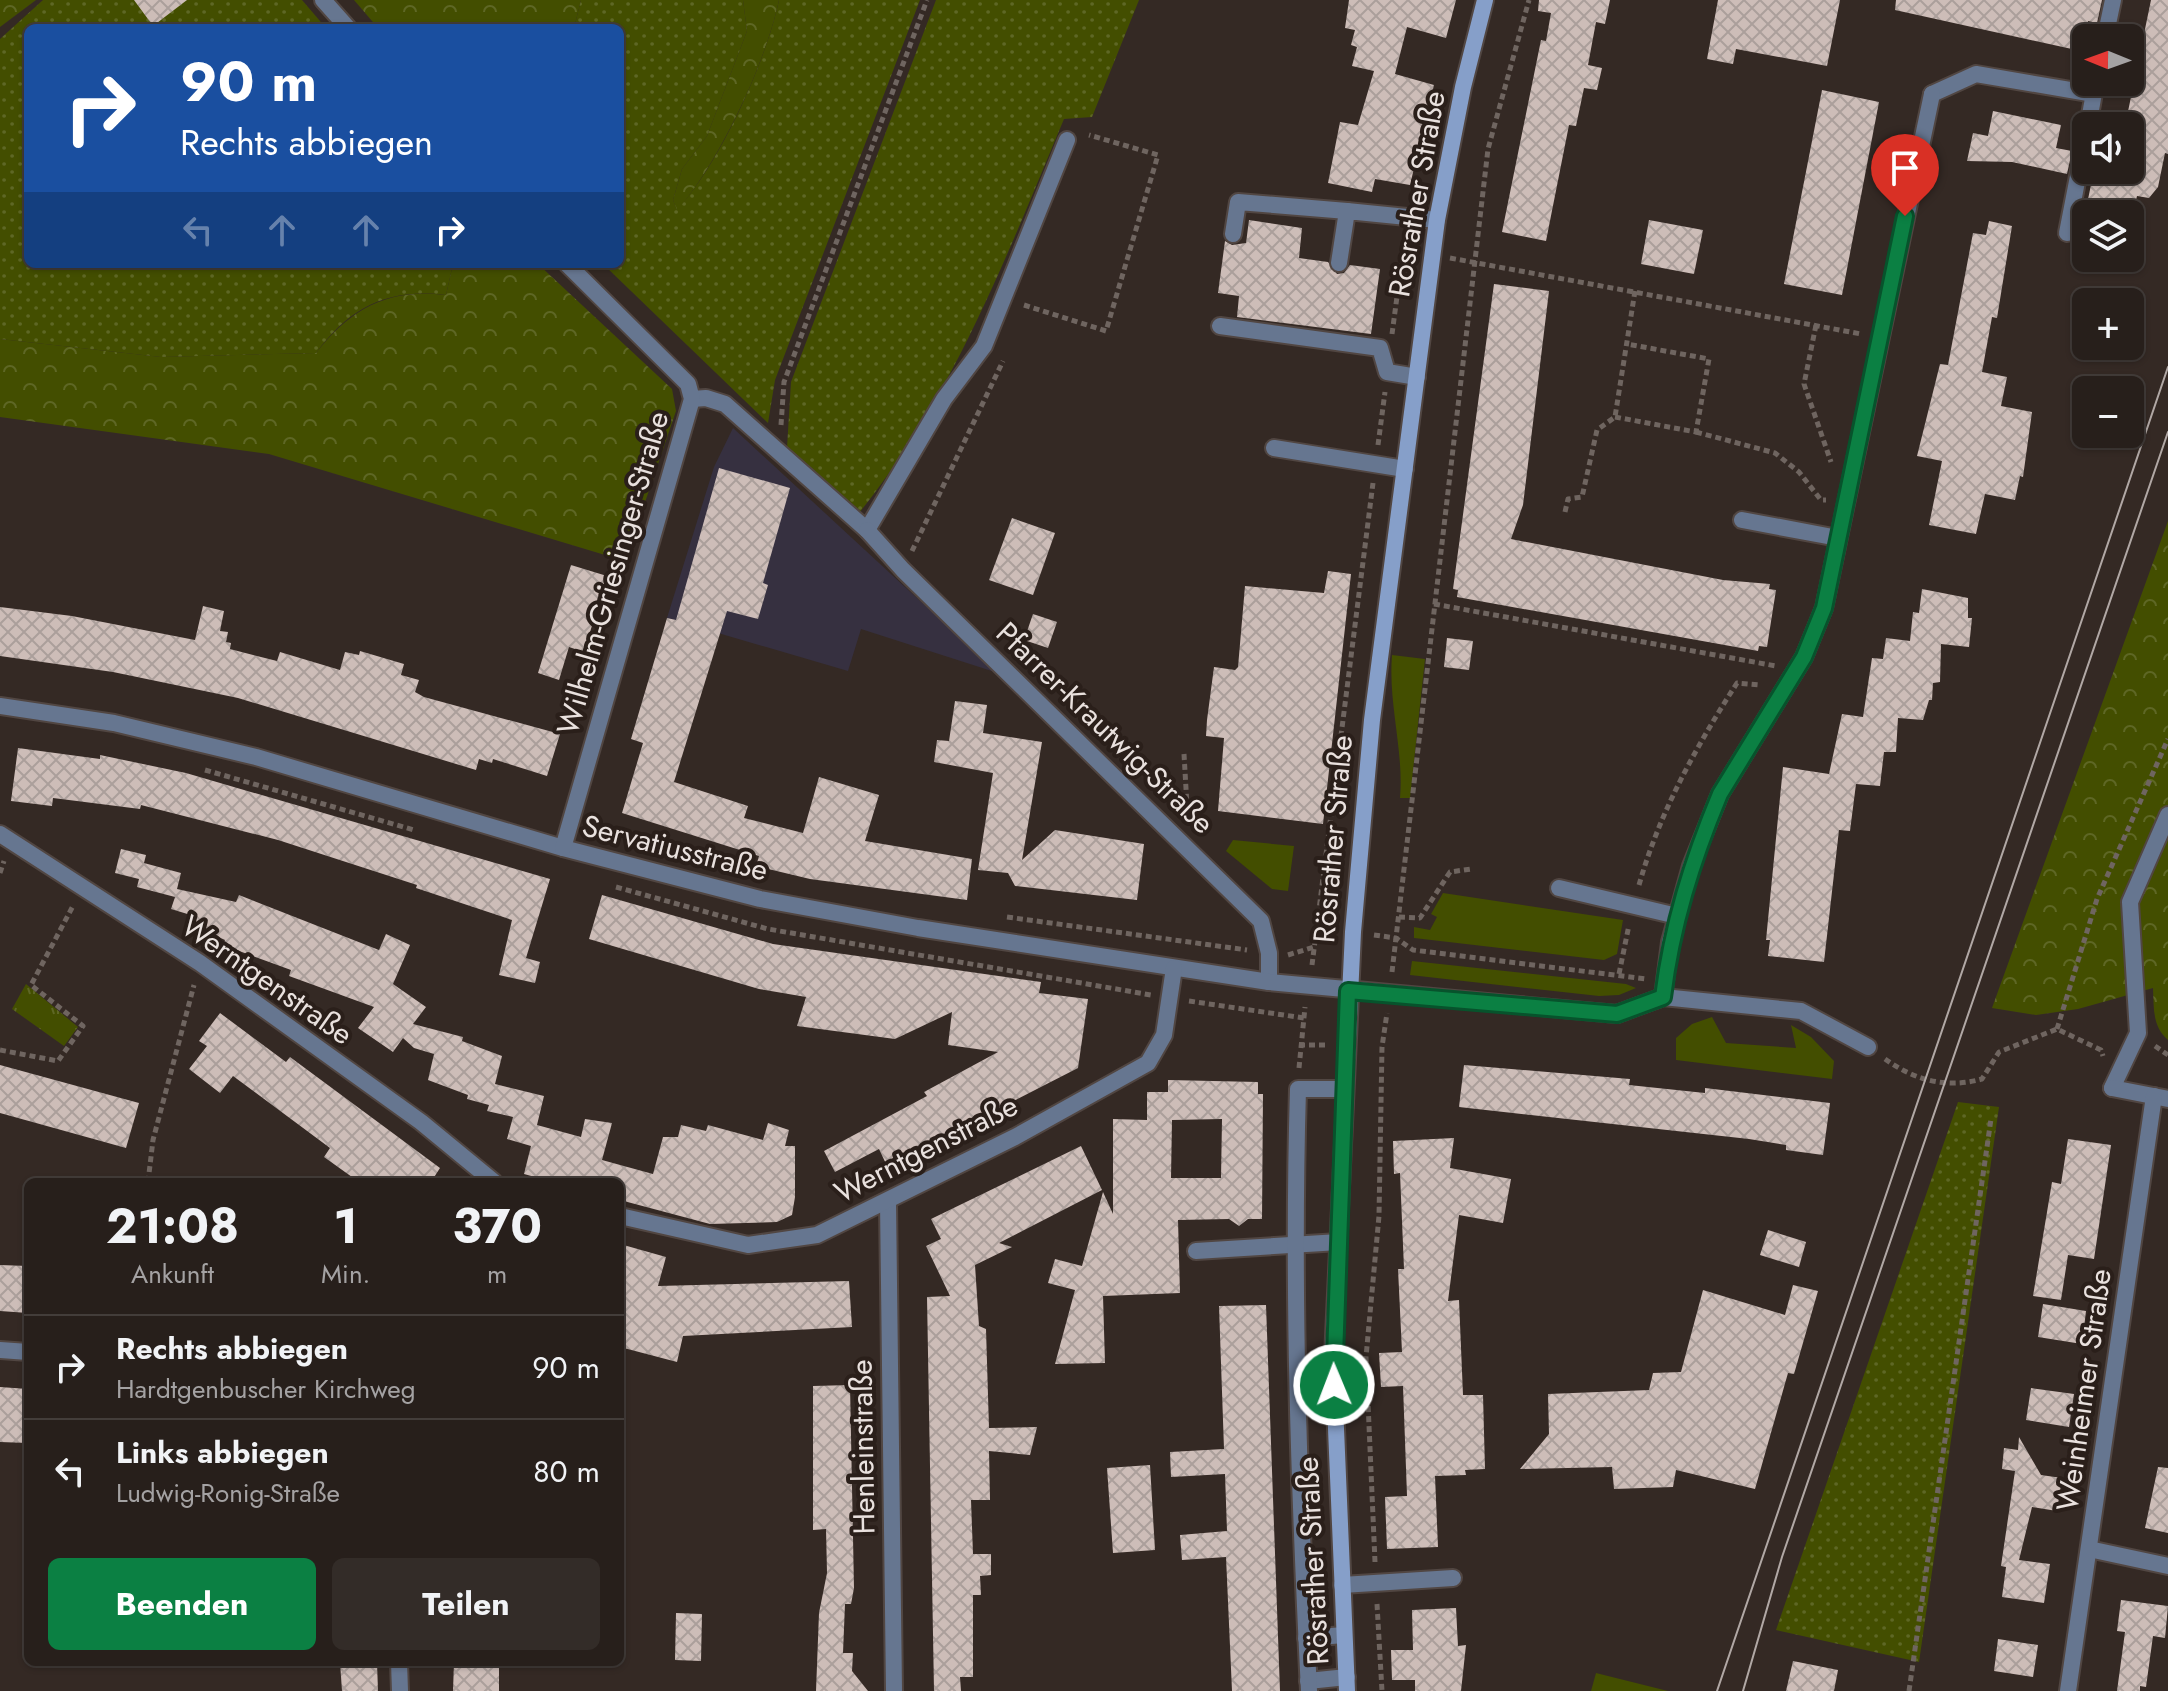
<!DOCTYPE html>
<html lang="de">
<head>
<meta charset="utf-8">
<style>
  :root { --surface:#271f1b; --page:#332c28; --text:#f1f3f6; --muted:#a4a2a3; --line:#433d3a; --accent:#0b8043 }
  body { margin:0; font-family:Jost,sans-serif; background:var(--page); color:var(--text); height:100vh; display:flex; flex-direction:column; font-size:30px; white-space:nowrap }
  * { box-sizing:border-box; margin:0 }
  p { font-size:26px; color:var(--muted) }
  .icon { flex:none; width:44px; height:44px; fill:none; stroke:currentColor; stroke-width:2; stroke-linecap:round; stroke-linejoin:round }
  .map { position:relative; flex:1; overflow:hidden }
  .sheet { position:absolute; left:24px; top:1178px; width:600px; height:488px; display:flex; flex-direction:column; background:var(--surface); border-radius:12px; box-shadow:0 2px 6px #0004,0 0 0 2px var(--line) }
  .sheet>* { flex:none }
  .banner { position:absolute; left:24px; top:24px; width:600px; height:244px; border-radius:12px; box-shadow:0 2px 6px #0004,0 0 0 2px var(--line); background:#1a4fa0; color:#fff; overflow:hidden }
  .needle { width:52px; rotate:271deg }
  .controls { position:absolute; left:2072px; top:24px; display:grid; gap:16px }
  .controls a { display:grid; place-items:center; width:72px; height:72px; border-radius:12px; background:var(--surface); box-shadow:0 2px 6px #0004,0 0 0 2px var(--line); font-size:40px }
  .pin { position:absolute; display:grid; place-items:center; width:68px; height:68px; color:#fff; margin:-82px -34px; border-radius:50% 50% 50% 0; rotate:-45deg; box-shadow:0 0 8px #0007 }
  .pin .icon { rotate:45deg }
  .me { position:absolute; width:88px; margin:-44px; rotate:359deg; stroke-linejoin:round; filter:drop-shadow(0 0 6px #0008) }
  .turn { display:flex; align-items:center; gap:28px; height:168px; padding:0 24px; font-size:36px }
  .turn .icon { width:104px; height:104px; stroke-width:2.5 }
  .turn b { display:block; font-size:56px; line-height:68px }
  .lanes { display:flex; align-items:center; height:76px; padding:0 24px; background:#0003; justify-content:center; gap:40px; direction:ltr }
  .lanes .off { opacity:.35 }
  .eta { display:flex; justify-content:space-evenly; align-items:center; height:136px; text-align:center }
  .eta b { font-size:48px; font-weight:700; line-height:56px }
  .primary-button { display:flex; gap:16px; margin-top:auto; padding:16px 24px }
  .primary-button a { flex:1; height:92px; border-radius:12px; background:var(--accent); color:#fff; font-size:32px; font-weight:700; line-height:92px; text-align:center }
  .primary-button a+a { background:var(--page); color:var(--text) }
  ul { padding:0; list-style:none }
  li { display:flex; align-items:center; gap:24px; height:104px; padding:0 24px; border-top:2px solid var(--line) }
  li div { flex:1 }
  li b { display:block; font-size:30px }
  li em { font-style:normal }
  .map>svg:first-child { display:block }
</style>
</head>
<body>
<div class="map">
<svg width="2168" height="1691" viewBox="0 0 2168 1691">
  <defs>
    <pattern id="forest-crowns" width="20" height="18" patternUnits="userSpaceOnUse" patternTransform="scale(2)"><rect width="20" height="18" fill="#434e00"/><path d="M2 6a3 3 0 1 1 6 0M12 15a3 3 0 1 1 6 0" fill="none" stroke="#5e6725"/></pattern>
    <pattern id="park-tufts" width="24" height="20" patternUnits="userSpaceOnUse" patternTransform="scale(2)"><rect width="24" height="20" fill="#434e00"/><path d="M3 7l-1-3M5 7V3M7 7l1-3M15 17l-1-3M17 17v-4M19 17l1-3" fill="none" stroke="#5e6725"/></pattern>
    <pattern id="garden-dots" width="8" height="8" patternUnits="userSpaceOnUse" patternTransform="scale(2)"><rect width="8" height="8" fill="#434e00"/><path d="M2 2h.1M6 6h.1" fill="none" stroke="#5e6725" stroke-width="1.8" stroke-linecap="round"/></pattern>
    <pattern id="building-cross-hatch" width="8" height="8" patternUnits="userSpaceOnUse" patternTransform="scale(2)"><rect width="8" height="8" fill="#cdbdb8"/><path d="M0 0l8 8M0 8l8-8" fill="none" stroke="#ab9f9b"/></pattern>
  </defs>
  <rect width="100%" height="100%" fill="#342924"/>
  <!-- education -->
  <polygon fill="#363040" points="733,428 998,673 861,629 848,671 667,618 714,467"/>
  <!-- grass -->
  <g fill="#434e00">
    <path d="M1392,655L1425,659L1410,798H1400C1404,750 1388,704 1392,655Z"/>
    <polygon points="1233,840 1294,846 1288,891 1272,889 1226,851"/>
    <polygon points="1443,893 1623,920 1617,954 1604,960 1414,938 1414,927 1430,930 1437,917 1431,914"/>
    <polygon points="1412,961 1626,984 1636,988 1619,995 1599,996 1410,975"/>
    <polygon points="1712,1017 1726,1043 1796,1048 1791,1025 1811,1037 1834,1061 1832,1079 1676,1060 1676,1038 1692,1024"/>
    <polygon points="1596,1673 1668,1691 1591,1691"/>
  </g>
  <!-- forest -->
  <g fill="url(#forest-crowns)">
    <polygon points="0,0 36,0 0,27"/>
    <polygon points="354,0 581,0 574,28 378,28"/>
    <path d="M743,0H779C765,65 720,160 677,211L673,200L682,169L707,136L747,31Z"/>
    <path d="M453,264H538L672,389L676,411L625,561L269,454L0,417V339L161,357L316,353C351,308 388,288 446,295Z"/>
    <path d="M2168,521V1040C2152,1026 2154,1008 2153,988L2078,1009L2036,1015L1992,1008Z"/>
  </g>
  <!-- park -->
  <polygon fill="url(#park-tufts)" points="26,984 78,1027 64,1046 12,1009"/>
  <!-- garden -->
  <g fill="url(#garden-dots)">
    <path d="M43,0H302L326,28H28V264H453L446,295C388,288 350,307 316,353L161,357L0,339V39Z"/>
    <path d="M581,0H743L747,31L707,136L682,169L673,200L677,210C720,163 766,62 779,0H920L775,380L768,423L603,264H620V28H574Z"/>
    <path d="M936,0H1139L1092,117L1064,119C1007,255 953,397 859,513L787,448L791,382Z"/>
    <polygon points="1958,1102 1999,1107 1919,1662 1776,1630"/>
  </g>
  <!-- building -->
  <g fill="url(#building-cross-hatch)" fill-rule="evenodd">
    <polygon points="134,0 187,0 153,26"/>
    <polygon points="1349,0 1456,0 1446,38 1407,27 1395,74 1434,85 1410,185 1375,179 1372,192 1328,183 1340,122 1358,125 1374,71 1352,66 1357,47 1351,45 1355,30 1345,28"/>
    <polygon points="1539,0 1610,0 1605,24 1596,22 1588,65 1602,68 1597,90 1584,88 1576,126 1569,125 1546,241 1502,232 1541,40 1546,41 1551,13 1538,11"/>
    <polygon points="1718,0 1840,0 1827,66 1736,49 1733,64 1707,59"/>
    <polygon points="1896,0 2102,0 2097,23 2088,21 2081,51 1895,10"/>
    <polygon points="2151,0 2168,0 2168,154 2165,153 2158,187 2149,198 2137,196 2133,214 2085,214 2094,170 2130,170 2130,126 2125,126"/>
    <polygon points="1822,90 1879,102 1842,295 1784,284"/>
    <polygon points="1993,111 2061,125 2056,148 2072,151 2067,174 2012,162 1967,161 1973,133 1988,136"/>
    <polygon points="1249,220 1302,228 1299,258 1328,262 1337,274 1344,273 1350,265 1380,269 1371,334 1237,317 1239,296 1218,293 1225,241 1232,245 1246,243"/>
    <polygon points="1649,220 1703,230 1694,274 1641,264"/>
    <polygon points="1989,221 2012,226 1997,318 1992,317 1982,372 2007,377 2001,406 2032,412 2023,477 2020,476 2015,500 1985,494 1976,534 1929,525 1942,461 1917,456 1940,364 1948,365 1973,233 1986,235"/>
    <polygon points="1494,284 1549,291 1523,505 1511,539 1723,580 1770,584 1769,589 1776,590 1767,647 1759,646 1758,651 1457,597 1458,590 1453,589"/>
    <polygon points="719,468 790,488 763,583 768,585 758,619 727,611 674,782 748,806 744,818 803,833 819,777 879,795 865,841 972,859 967,900 810,879 756,866 759,856 622,813 643,743 631,739 667,618 676,620"/>
    <polygon points="1012,518 1055,533 1033,595 989,580"/>
    <polygon points="571,565 607,576 584,652 569,647 559,680 538,673"/>
    <polygon points="1328,571 1351,574 1323,824 1218,811 1224,738 1206,736 1207,720 1214,667 1235,670 1238,667 1245,586 1324,593"/>
    <polygon points="1922,589 1968,598 1968,618 1972,618 1969,647 1941,644 1940,682 1933,683 1932,700 1929,700 1923,720 1898,718 1896,752 1884,752 1880,786 1856,784 1850,831 1839,830 1824,962 1768,956 1770,940 1766,940 1783,767 1829,774 1842,714 1863,717 1872,658 1883,659 1886,638 1910,641 1913,612 1919,613"/>
    <polygon points="203,606 224,611 220,631 228,632 226,642 231,643 230,649 277,661 280,652 340,670 345,652 359,655 360,651 404,664 401,675 419,680 415,692 424,697 560,734 547,776 493,759 492,763 479,759 476,770 238,698 113,672 0,656 0,607 72,616 195,640"/>
    <polygon points="1033,614 1057,622 1048,648 1024,640"/>
    <polygon points="1447,638 1473,641 1469,670 1444,667"/>
    <polygon points="955,701 987,705 983,733 1042,742 1022,860 1055,830 1144,844 1137,900 1015,886 1008,873 978,870 993,773 934,762 937,740 949,741"/>
    <polygon points="18,748 100,759 100,755 186,773 550,879 526,958 540,962 535,983 499,975 512,920 416,888 417,885 278,840 141,805 140,809 53,798 52,806 11,801"/>
    <polygon points="121,849 146,855 144,863 181,873 177,889 236,902 239,895 379,950 386,934 410,945 393,984 426,1007 413,1024 463,1037 462,1041 502,1056 495,1084 544,1096 537,1125 581,1137 585,1119 612,1123 602,1160 653,1174 663,1137 678,1137 681,1125 706,1131 708,1125 763,1140 768,1123 789,1130 785,1146 795,1146 795,1197 792,1215 777,1222 710,1224 620,1200 620,1182 553,1182 524,1174 531,1146 507,1139 513,1117 487,1111 489,1105 467,1099 468,1095 428,1080 434,1054 414,1048 403,1038 393,1052 358,1028 374,1007 289,976 291,970 223,945 225,940 203,930 205,925 192,922 194,916 171,909 175,897 137,887 139,879 115,873"/>
    <polygon points="602,895 773,944 1041,982 1039,993 1088,999 1078,1068 887,1166 879,1149 835,1172 824,1151 927,1096 924,1092 998,1052 948,1045 952,1012 895,1039 797,1026 806,997 759,989 589,939"/>
    <polygon points="220,1013 286,1062 290,1057 440,1168 431,1182 359,1182 324,1157 330,1148 233,1076 220,1093 189,1069 207,1046 199,1041"/>
    <polygon points="0,1065 139,1103 126,1148 0,1113"/>
    <polygon points="1464,1065 1630,1079 1629,1085 1705,1093 1705,1088 1830,1103 1823,1155 1786,1150 1786,1145 1749,1139 1459,1107"/>
    <path d="M1168,1080L1258,1082V1094H1263L1262,1219H1248L1239,1226L1229,1219L1178,1220L1180,1293L1103,1296L1105,1363L1055,1364L1075,1290L1048,1283L1055,1259L1082,1266L1103,1192L1113,1214V1119L1147,1120V1092H1168ZM1222,1119L1221,1178H1171L1172,1120Z"/>
    <polygon points="1454,1138 1450,1168 1511,1179 1503,1223 1459,1215 1448,1301 1459,1300 1463,1395 1483,1395 1485,1469 1465,1470 1466,1475 1435,1476 1438,1547 1387,1549 1385,1497 1407,1496 1403,1386 1381,1387 1379,1353 1402,1352 1398,1269 1404,1269 1400,1173 1394,1174 1393,1141"/>
    <polygon points="2068,1139 2111,1145 2094,1259 2068,1255 2061,1300 2033,1296 2052,1182 2061,1184"/>
    <polygon points="1081,1146 1102,1190 999,1243 1012,1247 975,1265 979,1326 986,1329 989,1428 1037,1427 1030,1455 989,1451 990,1500 971,1500 973,1554 991,1554 991,1575 980,1576 981,1595 973,1595 973,1677 960,1677 961,1691 934,1691 927,1297 950,1296 926,1246 941,1239 931,1219"/>
    <polygon points="1768,1230 1806,1242 1799,1267 1760,1255"/>
    <polygon points="620,1244 666,1257 658,1286 849,1281 852,1327 683,1336 677,1362 620,1347"/>
    <polygon points="0,1265 28,1266 28,1313 0,1311"/>
    <polygon points="1793,1285 1818,1291 1794,1374 1788,1373 1755,1489 1676,1470 1673,1487 1614,1489 1612,1467 1520,1469 1549,1434 1548,1394 1649,1390 1653,1373 1681,1372 1703,1290 1785,1315"/>
    <polygon points="2043,1304 2086,1311 2082,1344 2038,1337"/>
    <polygon points="1266,1305 1280,1691 1232,1691 1226,1557 1182,1560 1180,1535 1227,1531 1225,1474 1171,1477 1170,1452 1224,1449 1219,1306"/>
    <polygon points="850,1385 854,1588 851,1604 845,1604 843,1653 853,1653 852,1671 868,1691 816,1691 819,1613 827,1573 826,1529 813,1530 813,1386"/>
    <polygon points="0,1387 28,1389 28,1443 0,1442"/>
    <polygon points="2031,1388 2074,1394 2069,1427 2026,1420"/>
    <polygon points="2019,1437 2041,1475 2062,1478 2057,1511 2032,1507 2019,1560 2050,1564 2044,1603 2002,1597 2006,1567 2001,1566 2015,1471 2002,1469 2004,1448 2018,1450"/>
    <polygon points="1150,1465 1155,1550 1113,1553 1107,1468"/>
    <polygon points="2158,1467 2168,1468 2168,1533 2145,1528"/>
    <polygon points="2121,1600 2168,1606 2165,1638 2153,1636 2146,1687 2140,1686 2140,1691 2117,1691 2125,1632 2117,1631"/>
    <polygon points="1456,1608 1458,1646 1466,1645 1461,1691 1415,1691 1415,1680 1392,1680 1391,1650 1413,1650 1412,1610"/>
    <polygon points="676,1613 702,1614 701,1661 675,1660"/>
    <polygon points="1998,1639 2038,1645 2033,1677 1994,1671"/>
    <polygon points="1793,1661 1838,1670 1834,1691 1786,1691"/>
    <polygon points="340,1662 377,1662 378,1691 342,1691"/>
    <polygon points="454,1662 499,1664 499,1691 453,1691"/>
  </g>
  <g fill="none" stroke-linecap="round" stroke-linejoin="round">
    <defs>
      <g id="service">
        <polyline points="1932,94 1976,74 2094,94"/>
        <polyline points="1233,234 1238,202 1347,211"/>
        <polyline points="1339,263 1347,211 1437,220"/>
        <polyline points="1220,326 1380,348 1387,372 1417,377"/>
        <polyline points="692,399 706,398 725,404 867,530 944,399 984,346 1067,140"/>
        <polyline points="1274,448 1405,469"/>
        <polyline points="1742,520 1838,538"/>
        <polyline points="1559,888 1677,916"/>
        <polyline points="2112,1088 2138,1033 2130,902 2168,815"/>
        <polyline points="1196,1251 1339,1242"/>
        <polyline points="1342,1585 1453,1578"/>
        <polyline points="1306,1638 1344,1635"/>
        <polyline points="1308,1681 1347,1677"/>
        <path d="M1309,1691C1299,1490 1292,1290 1298,1089H1344"/>
      </g>
      <g id="minor">
        <polyline points="323,0 348,28"/>
        <polyline points="2105,38 2113,0"/>
        <polyline points="2088,126 2096,82"/>
        <polyline points="2067,233 2086,135"/>
        <polyline points="867,530 903,570 1261,921 1269,953 1269,982"/>
        <polyline points="0,706 114,723 256,757 563,848 760,899 918,928 1269,982 1617,1014 1663,997 1801,1011 1868,1047"/>
        <polyline points="0,834 200,963 421,1122 494,1182"/>
        <polyline points="563,848 692,399 688,384 567,264"/>
        <polyline points="1663,997 1670,942 1691,866 1720,794 1804,657 1824,608 1932,94"/>
        <polyline points="2112,1088 2168,1099"/>
        <polyline points="888,1202 894,1691"/>
        <polyline points="620,1216 748,1245 817,1235 1015,1137 1148,1063 1164,1035 1174,968"/>
        <polyline points="0,1350 28,1352"/>
        <polyline points="2089,1549 2168,1566"/>
        <polyline points="399,1662 400,1691"/>
        <polyline points="2068,1691 2154,1096"/>
      </g>
      <polyline id="secondary" points="1347,1691 1333,1357 1353,932 1372,720 1437,220 1463,87 1485,0"/>
    </defs>
    <!-- service casing -->
    <use href="#service" stroke="#514642" stroke-width="20"/>
    <!-- minor casing -->
    <use href="#minor" stroke="#514642" stroke-width="20"/>
    <!-- secondary casing -->
    <use href="#secondary" stroke="#514642" stroke-width="20"/>
    <!-- path -->
    <g stroke="#6f6560" stroke-width="5" stroke-dasharray="6 4" stroke-linecap="butt">
      <polyline points="1450,258 1861,334"/>
      <polyline points="1024,305 1106,331 1158,155 1089,135"/>
      <polyline points="1816,325 1804,384 1831,462"/>
      <polyline points="1392,334 1405,237"/>
      <polyline points="1615,417 1696,432 1709,359 1627,344"/>
      <polyline points="781,425 784,382 927,0"/>
      <polyline points="1696,432 1775,453 1799,472 1821,500 1826,500"/>
      <polyline points="1378,445 1385,392"/>
      <polyline points="1565,512 1568,499 1582,497 1597,430 1615,417 1635,291"/>
      <polyline points="912,551 1003,361"/>
      <polyline points="1434,604 1776,666"/>
      <polyline points="1184,754 1187,806 1189,814 1202,824 1198,829"/>
      <polyline points="205,770 414,830"/>
      <polyline points="0,873 4,861"/>
      <path d="M1639,885C1660,811 1696,747 1737,683L1761,685"/>
      <polyline points="616,887 768,929 1151,995"/>
      <polyline points="1007,917 1247,950"/>
      <polyline points="1399,917 1420,918 1450,872 1471,869"/>
      <polyline points="1374,935 1396,938 1413,950 1646,979"/>
      <polyline points="1288,955 1314,947"/>
      <polyline points="1312,965 1373,483"/>
      <polyline points="1392,972 1488,149 1529,0"/>
      <polyline points="1619,974 1629,925"/>
      <polyline points="1189,1001 1304,1018"/>
      <polyline points="2057,1029 2097,899 2168,739"/>
      <polyline points="1299,1045 1326,1045"/>
      <polyline points="2155,1046 2168,1055"/>
      <polyline points="0,1050 58,1061 83,1026 31,985 74,904"/>
      <path d="M1885,1059C1914,1080 1947,1089 1982,1079L1999,1052L2057,1029L2101,1050L2103,1056"/>
      <polyline points="1299,1068 1305,1007"/>
      <polyline points="148,1182 153,1140 194,985"/>
      <polyline points="1375,1562 1366,1357 1379,1216 1382,1047 1387,1013"/>
      <polyline points="1377,1604 1382,1691"/>
      <polyline points="1909,1691 1991,1119"/>
    </g>
    <!-- service -->
    <use href="#service" stroke="#667690" stroke-width="16"/>
    <!-- minor -->
    <use href="#minor" stroke="#667690" stroke-width="16"/>
    <!-- secondary -->
    <use href="#secondary" stroke="#869fc9" stroke-width="16"/>
    <!-- tram -->
    <g stroke="#b1a8a5" stroke-width="2">
      <polyline points="1717,1691 2168,367"/>
      <polyline points="1743,1691 1782,1557 2168,432"/>
    </g>
  </g>
  <g fill="none" stroke-linecap="round" stroke-linejoin="round">
    <defs>
      <path id="route" d="M1334,1385L1348,991L1617,1014L1663,997C1672,925 1692,861 1720,794L1804,657L1824,608L1905,216"/>
    </defs>
    <!-- route casing -->
    <use href="#route" stroke="#07532c" stroke-width="20"/>
    <!-- route -->
    <use href="#route" stroke="#0b8043" stroke-width="14"/>
  </g>
  <g text-anchor="middle" stroke-width="8" stroke-linejoin="round" paint-order="stroke">
    <!-- street labels -->
    <g font-size="30" fill="#e9e1de" stroke="#2a1f1a">
      <text transform="translate(1417 194) rotate(-80)" y="10">Rösrather Straße</text>
      <text transform="translate(613 573) rotate(-74)" y="10">Wilhelm-Griesinger-Straße</text>
      <text transform="translate(1105 728) rotate(44)" y="10">Pfarrer-Krautwig-Straße</text>
      <text transform="translate(1333 839) rotate(-85)" y="10">Rösrather Straße</text>
      <text transform="translate(675 848) rotate(14)" y="10">Servatiusstraße</text>
      <text transform="translate(267 980) rotate(35)" y="10">Werntgenstraße</text>
      <text transform="translate(926 1149) rotate(-27)" y="10">Werntgenstraße</text>
      <text transform="translate(2084 1390) rotate(-82)" y="10">Weinheimer Straße</text>
      <text transform="translate(863 1447) rotate(-91)" y="10">Henleinstraße</text>
      <text transform="translate(1313 1561) rotate(-93)" y="10">Rösrather Straße</text>
    </g>
  </g>
</svg>
<div class="controls">
<a><svg class="needle" viewBox="-14 -14 28 28"><path d="M0-13l5 13h-10z" fill="#e53935"/><path d="M0 13l5-13h-10z" fill="#a4a2a3"/></svg></a>
<a><svg class="icon" aria-label="sound" viewBox="0 0 24 24"><path d="M4 9h4l5-4v14l-5-4H4zM17 9q2 3 0 6"/></svg></a>
<a><svg class="icon" aria-label="layers" viewBox="0 0 24 24"><path d="M12 4l9 5-9 5-9-5zM3 14l9 5 9-5"/></svg></a>
<a>+</a>
<a>−</a>
</div>
<div class="pin" style="left:1905px;top:216px;background:#d93025"><svg class="icon" aria-label="arrive" viewBox="0 0 24 24"><path d="M6 21V4h12l-3 4 3 4H6"/></svg></div>
<svg class="me" style="left:1334px;top:1385px" viewBox="-20 -20 40 40"><circle r="17" fill="#0b8043" stroke="#fff" stroke-width="3"/><path d="M0-11L8 9 0 5-8 9z" fill="#fff"/></svg>
<div class="banner">
<div class="turn"><svg class="icon" aria-label="right" viewBox="0 0 24 24"><path d="M7 20v-9h11M14 6l5 5-5 5"/></svg><div><b>90 m</b>Rechts abbiegen</div></div>
<div class="lanes"><svg class="icon off" aria-label="left" viewBox="0 0 24 24"><path d="M17 20v-9H6M10 6l-5 5 5 5"/></svg><svg class="icon off" aria-label="ahead" viewBox="0 0 24 24"><path d="M12 20V5M6 11l6-6 6 6"/></svg><svg class="icon off" aria-label="ahead" viewBox="0 0 24 24"><path d="M12 20V5M6 11l6-6 6 6"/></svg><svg class="icon" aria-label="right" viewBox="0 0 24 24"><path d="M7 20v-9h11M14 6l5 5-5 5"/></svg></div>
</div>
<section class="sheet">
<div class="eta">
<div><b>21:08</b><p>Ankunft</p></div>
<div><b>1</b><p>Min.</p></div>
<div><b>370</b><p>m</p></div>
</div>
<ul>
<li><svg class="icon" aria-label="right" viewBox="0 0 24 24"><path d="M7 20v-9h11M14 6l5 5-5 5"/></svg><div><b>Rechts abbiegen</b><p>Hardtgenbuscher Kirchweg</p></div><em>90 m</em></li>
<li><svg class="icon" aria-label="left" viewBox="0 0 24 24"><path d="M17 20v-9H6M10 6l-5 5 5 5"/></svg><div><b>Links abbiegen</b><p>Ludwig-Ronig-Straße</p></div><em>80 m</em></li>
</ul>
<div class="primary-button"><a>Beenden</a><a>Teilen</a></div>
</section>
</div>
</body>
</html>
